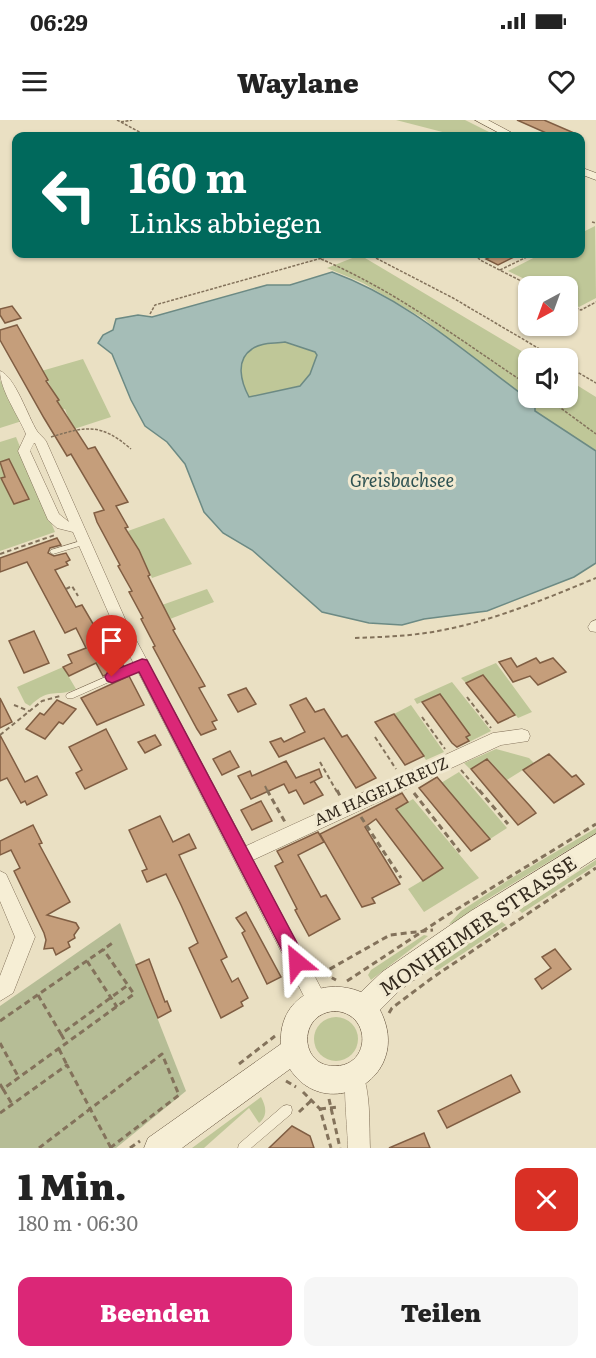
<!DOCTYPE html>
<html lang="de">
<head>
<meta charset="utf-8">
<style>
  :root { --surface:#fff; --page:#f6f6f6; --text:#222; --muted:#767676; --accent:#db2777 }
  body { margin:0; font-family:Literata,serif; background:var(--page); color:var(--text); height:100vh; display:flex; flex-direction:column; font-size:22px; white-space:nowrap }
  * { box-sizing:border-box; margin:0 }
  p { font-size:20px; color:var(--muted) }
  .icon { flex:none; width:33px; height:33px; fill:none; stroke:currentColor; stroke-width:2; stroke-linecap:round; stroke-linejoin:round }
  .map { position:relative; height:1028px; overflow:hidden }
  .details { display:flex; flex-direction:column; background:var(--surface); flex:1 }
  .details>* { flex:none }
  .guide { position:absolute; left:12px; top:12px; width:573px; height:126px; border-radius:12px; box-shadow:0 2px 4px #0004; background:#00695c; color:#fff; overflow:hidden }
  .needle { width:39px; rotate:221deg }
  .buttons { position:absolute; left:518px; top:156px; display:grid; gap:12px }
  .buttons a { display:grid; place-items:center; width:60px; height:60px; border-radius:12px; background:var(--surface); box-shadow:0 2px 4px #0004; font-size:30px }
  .pin { position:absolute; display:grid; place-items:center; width:51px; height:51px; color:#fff; margin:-62px -26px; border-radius:50% 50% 50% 0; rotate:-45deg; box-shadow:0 0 6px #0007 }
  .pin .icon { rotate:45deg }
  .me { position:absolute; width:66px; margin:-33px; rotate:333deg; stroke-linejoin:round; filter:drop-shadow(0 0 4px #0008) }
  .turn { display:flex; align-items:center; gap:21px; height:126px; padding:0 18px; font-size:27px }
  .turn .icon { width:78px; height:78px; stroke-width:2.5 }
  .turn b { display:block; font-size:42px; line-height:51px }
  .round { display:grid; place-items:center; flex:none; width:63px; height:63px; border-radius:12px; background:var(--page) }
  .headline { display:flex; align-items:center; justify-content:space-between; height:102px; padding:0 18px }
  h1 { font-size:36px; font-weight:800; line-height:45px }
  .cta { display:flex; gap:12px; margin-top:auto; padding:12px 18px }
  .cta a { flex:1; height:69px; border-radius:12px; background:var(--accent); color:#fff; font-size:24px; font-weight:800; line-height:69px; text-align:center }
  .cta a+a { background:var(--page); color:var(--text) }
  .status { display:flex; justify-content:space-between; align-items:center; height:42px; padding:0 30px; background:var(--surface); direction:ltr }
  .status svg { height:16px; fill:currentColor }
  header { display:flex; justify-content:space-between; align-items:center; height:78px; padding:0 18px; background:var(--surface); font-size:27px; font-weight:800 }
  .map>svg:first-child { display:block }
</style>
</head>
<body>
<div class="status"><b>06:29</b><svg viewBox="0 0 49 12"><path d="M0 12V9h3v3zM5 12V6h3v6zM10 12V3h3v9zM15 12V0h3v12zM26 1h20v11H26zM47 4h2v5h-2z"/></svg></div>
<header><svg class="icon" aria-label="menu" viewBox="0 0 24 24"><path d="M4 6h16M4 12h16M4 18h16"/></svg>Waylane<svg class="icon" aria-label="heart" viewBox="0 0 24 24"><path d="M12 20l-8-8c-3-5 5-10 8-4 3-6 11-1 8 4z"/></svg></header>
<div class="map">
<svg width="596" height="1028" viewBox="0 0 596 1028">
  <rect width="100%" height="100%" fill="#eae0c3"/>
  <!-- green -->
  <g fill="#bfc798">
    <polygon points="396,0 465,0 497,16 458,16"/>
    <polygon points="595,106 596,178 579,187 567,181 567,166 539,166 508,151 541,134 580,134 581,113"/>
    <polygon points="360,135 533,238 528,238 528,278 567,278 567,259 596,277 596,331 534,291 424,199 363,163 327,148"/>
    <path d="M285,222L315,232L317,235L310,254L300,266L249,277C241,262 235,240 252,229C261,222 275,224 285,222Z"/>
    <polygon points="83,239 111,297 71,310 62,299 68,297 65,289 43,295 53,282 59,280 42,273 52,269 44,254 31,254"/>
    <polygon points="0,260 22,301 0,308"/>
    <polygon points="16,317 55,412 0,431 0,322"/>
    <polygon points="164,398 192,444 152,458 128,411"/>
    <polygon points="207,469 214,482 170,499 162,485"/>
    <polygon points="496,543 532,592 518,598 483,555 466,563 461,558"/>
    <path d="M63,547L76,569C56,578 50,566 30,586L25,583L17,567Z"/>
    <polygon points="452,562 491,611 469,622 466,617 470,615 440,574 417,584 414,579"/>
    <polygon points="411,585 444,632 426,640 394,594"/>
    <polygon points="496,629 529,638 534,643 507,660 488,639 470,649 464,643"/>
    <polygon points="459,652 507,708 490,719 441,663"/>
    <polygon points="413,679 479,758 424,792 408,769 443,748 396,689"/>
    <polygon points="596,708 596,713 481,783 455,803 449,804 461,791 510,759"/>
    <polygon points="596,740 596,745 522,793 519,790"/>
    <polygon points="502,802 506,805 438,850 435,850 433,847"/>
    <polygon points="424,815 428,816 371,860 368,855 371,850"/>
    <circle cx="336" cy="919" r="22"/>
    <path d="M261,977C266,986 268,996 259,1003L249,988L204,1028H192Z"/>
  </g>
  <!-- cemetery -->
  <polygon fill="#b6bd96" points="120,803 186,971 116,1028 0,1028 0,886"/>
  <!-- water -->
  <path fill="#a5bdb7" stroke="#6c8a84" stroke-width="1.5" fill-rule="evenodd" d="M332,152C409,180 469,236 535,284V291L596,331V443L574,457L487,491L424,499L402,505L369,503L322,492L252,430L223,413L204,392L185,344L167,322L145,306L131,280L112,234L98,223L103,215L113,210L116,199L138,195L152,197L267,165H290ZM285,222L315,232L317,235L310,254L300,266L249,277C241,262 235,240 252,229C261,222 275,224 285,222Z"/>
  <!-- building -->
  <g fill="#c59e7b" stroke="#805e43" stroke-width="1.5">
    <polygon points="517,0 544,0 581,16 553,16"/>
    <polygon points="496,134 520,134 498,145 486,139"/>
    <polygon points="12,186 21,198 5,203 0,195 0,189"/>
    <polygon points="17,205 48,260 46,261 59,280 57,281 88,329 95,327 128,382 116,386 128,407 125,408 139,430 150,455 148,456 175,509 173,510 205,566 199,568 217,600 212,602 216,609 201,615 197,609 153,527 155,526 141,499 143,498 129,472 132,471 118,446 120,445 97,402 94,393 104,390 71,334 67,336 44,298 0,220 0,210"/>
    <polygon points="9,339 29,379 14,384 1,358 5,357 0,342"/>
    <polygon points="57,418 61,425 50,428 48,433 54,436 66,433 70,440 66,442 68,445 55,450 76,487 82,485 99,514 105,511 124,547 103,556 96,543 69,556 63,547 72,543 68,535 86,528 76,508 65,513 27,442 0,452 0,438"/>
    <polygon points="34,511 49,543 24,553 9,521"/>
    <polygon points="511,538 517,547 536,538 540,543 553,538 566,552 538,565 530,556 513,562 499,542"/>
    <polygon points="483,555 515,595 498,603 466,563"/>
    <polygon points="129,556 144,585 97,605 81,578"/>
    <polygon points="246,568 256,584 238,592 228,575"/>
    <polygon points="440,574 470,615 466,617 469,621 457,627 452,623 422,582"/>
    <polygon points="0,578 12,602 0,608"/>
    <polygon points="306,578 315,592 324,589 342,617 347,615 376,658 356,668 324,618 279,637 270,622 281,618 284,622 305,612 290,585"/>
    <polygon points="57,580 76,589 63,604 59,602 45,619 26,609 40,593 44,595"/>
    <polygon points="394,594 424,636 405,645 375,602"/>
    <polygon points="106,609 127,649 85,669 76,653 82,650 69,627"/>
    <polygon points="0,615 25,662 37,656 47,675 27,685 25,681 21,683 7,658 0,661"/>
    <polygon points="155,615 161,625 145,633 138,622"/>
    <polygon points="230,631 239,647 222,655 213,639"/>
    <polygon points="549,634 572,657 576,655 584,664 554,683 523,650"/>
    <polygon points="487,639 530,686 536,693 518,705 471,649"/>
    <polygon points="286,641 296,658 319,649 322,657 310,663 314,661 323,675 304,684 296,670 289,673 284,664 251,679 238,656 250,651 252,656"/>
    <polygon points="437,657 470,696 490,719 471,731 461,719 419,668"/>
    <polygon points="402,673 408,682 396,689 443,748 423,761 376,699 365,707 400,764 372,778 375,783 362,787 320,714"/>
    <polygon points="261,681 272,701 252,710 241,690"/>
    <polygon points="160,696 173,722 189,714 196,728 179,735 227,837 221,840 232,862 238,858 248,878 241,882 243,886 221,898 189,828 198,823 181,785 166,754 147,762 142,751 147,749 129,710"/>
    <polygon points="33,705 42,723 39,724 70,782 47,795 76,803 79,808 74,815 75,818 68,822 70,827 56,835 53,828 44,829 46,820 44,813 14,751 20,748 11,730 0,735 0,721"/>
    <polygon points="318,712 324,722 298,735 321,777 326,775 340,799 309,816 295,790 297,789 275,746 283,742 277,731"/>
    <polygon points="246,792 281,857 267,864 242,813 245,811 236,798"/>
    <polygon points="555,829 571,849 542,869 535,859 551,848 542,837"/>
    <polygon points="149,839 165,882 167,881 171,891 158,898 136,845"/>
    <polygon points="511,955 520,972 447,1008 438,991"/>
    <polygon points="292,1006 310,1016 314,1028 269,1028"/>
    <polygon points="424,1013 430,1028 389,1028"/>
  </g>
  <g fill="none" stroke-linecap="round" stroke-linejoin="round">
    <defs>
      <g id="lane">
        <polygon points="84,420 87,422 86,424 53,434 50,432 51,430"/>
        <polygon points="142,541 145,542 146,544 145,546 73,578 67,578 66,576 67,574"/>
        <polygon points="287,985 291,986 292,990 291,994 251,1028 238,1028 239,1024 283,986"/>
      </g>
      <g id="street">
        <path d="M0,251C15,256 28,297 37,311C39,314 43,317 46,321L126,501L246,726L493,613L522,609L528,611L530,616L528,621L501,625L253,740L324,874L327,881L324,888L317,891L310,888L112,501L73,412L57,408L48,400L18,331L26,314C18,295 0,270 0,251ZM34,323H35L69,402L59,394L30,331Z"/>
        <polygon points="596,500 596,512 590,511 588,507 591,502"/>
        <polygon points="0,751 6,754 35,817 13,873 0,881 0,856 15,817 0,781"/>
        <path d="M354,946L361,949C371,973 369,1002 370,1028H348C348,1012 342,959 347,949Z"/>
      </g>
      <g id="secondary">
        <polygon points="475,0 488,0 518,16 505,16"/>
        <polygon points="580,47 596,53 596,60 580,54"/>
        <path d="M596,714V738L489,807L400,870L380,890C415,958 326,1005 290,949L182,1028H144L148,1018L281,924C278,878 322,856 361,872L382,852L471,791ZM335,891C372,893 371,946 335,946C299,947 297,893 335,891Z"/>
      </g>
    </defs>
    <!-- lane casing -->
    <use href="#lane" stroke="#83725b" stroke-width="1"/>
    <!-- street casing -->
    <use href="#street" stroke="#83725b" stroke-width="1"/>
    <!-- secondary casing -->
    <use href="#secondary" stroke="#65533e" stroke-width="1"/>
    <!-- path-far2 -->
    <g stroke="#83725b" stroke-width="1.5" stroke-dasharray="3 1.5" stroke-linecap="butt">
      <polyline points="117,0 147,16"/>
      <polyline points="121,2 132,0"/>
      <polyline points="592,102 596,103"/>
      <polyline points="368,134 453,178 555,238"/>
      <polyline points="475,134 480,140 531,166"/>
      <path d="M321,139C396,171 460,220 528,265"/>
      <polyline points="500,150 533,134"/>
      <polyline points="567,185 581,190 596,182"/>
      <polyline points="150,194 155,185 336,134"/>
      <polyline points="567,246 596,263"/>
      <polyline points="547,278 596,314"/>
      <path d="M51,317C87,306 101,303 131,329"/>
    </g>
    <!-- path-far1 -->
    <g stroke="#83725b" stroke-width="2" stroke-dasharray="4.5 3" stroke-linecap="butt">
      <polyline points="0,434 55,415"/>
      <polyline points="66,469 72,466 78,476"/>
      <path d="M355,518C383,517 411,516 438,511C493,501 545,479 596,458"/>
      <polyline points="467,577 491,608"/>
      <polyline points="14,585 29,591"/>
      <polyline points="422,597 445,629"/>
      <polyline points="0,615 42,581 60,576"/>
      <polyline points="375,617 396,649"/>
      <polyline points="320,642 337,672"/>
      <polyline points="461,650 480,672"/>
      <polyline points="265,666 268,672"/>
    </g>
    <!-- path -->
    <g stroke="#83725b" stroke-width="3" stroke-dasharray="6 4" stroke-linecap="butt">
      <polyline points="267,670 285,702"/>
      <polyline points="337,670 340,676"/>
      <polyline points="479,670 508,704"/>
      <polyline points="414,673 460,732"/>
      <polyline points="361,697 401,758"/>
      <polyline points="87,841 117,887"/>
      <polyline points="323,853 336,860"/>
      <polyline points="321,854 390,815 433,810"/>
      <polyline points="347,861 449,794 596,704"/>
      <polyline points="38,875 61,914 128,865"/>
      <polyline points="389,893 392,888 432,858 596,748"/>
      <polyline points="0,901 114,822"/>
      <polyline points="61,914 66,923"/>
      <polyline points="0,923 19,958"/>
      <polyline points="59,929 67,945"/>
      <polyline points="239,944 275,916"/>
      <polyline points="286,961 296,967"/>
      <polyline points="0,964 3,969 134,874 103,829"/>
      <polyline points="3,969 12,984"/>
      <polyline points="303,972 320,989 331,1028"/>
      <polyline points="329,979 340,1028"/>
      <polyline points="320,989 338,987"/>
      <polyline points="299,992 312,980"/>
      <polyline points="0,993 67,945 111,1028"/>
      <polyline points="39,1028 162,934 179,975 110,1028"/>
      <polyline points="130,1028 140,1021"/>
    </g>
    <!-- lane -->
    <use href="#lane" fill="#f6eed5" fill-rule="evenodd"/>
    <!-- street -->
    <use href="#street" fill="#f6eed5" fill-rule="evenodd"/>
    <!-- secondary -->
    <use href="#secondary" fill="#f6eed5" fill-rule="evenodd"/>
  </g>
  <!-- route -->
  <polygon fill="#db2777" stroke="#8e194d" stroke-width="1.5" points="142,539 147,540 304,836 306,842 304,848 297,851 291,848 139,552 112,563 107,561 105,557 107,553"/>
  <g text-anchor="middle" stroke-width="6" stroke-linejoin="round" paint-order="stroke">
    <!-- street labels -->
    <g font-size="16" fill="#342a1e" stroke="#f2ead2">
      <text transform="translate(381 671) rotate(-24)" y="6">AM HAGELKREUZ</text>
    </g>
    <!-- water labels -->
    <g font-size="18" font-style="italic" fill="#2e5252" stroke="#f2ead2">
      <text x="402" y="367">Greisbachsee</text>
    </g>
    <!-- near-street labels -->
    <g font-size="20" fill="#342a1e" stroke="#f2ead2">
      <text transform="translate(478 806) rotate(-34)" y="7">MONHEIMER STRASSE</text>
    </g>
  </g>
</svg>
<div class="buttons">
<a><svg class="needle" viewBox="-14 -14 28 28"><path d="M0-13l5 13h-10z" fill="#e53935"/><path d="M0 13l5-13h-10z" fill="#767676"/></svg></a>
<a><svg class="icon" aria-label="sound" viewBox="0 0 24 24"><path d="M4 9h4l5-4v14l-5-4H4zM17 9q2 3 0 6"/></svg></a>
</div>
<div class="pin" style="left:112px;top:557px;background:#d93025"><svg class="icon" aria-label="arrive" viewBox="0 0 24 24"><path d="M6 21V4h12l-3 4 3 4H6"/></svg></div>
<svg class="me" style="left:297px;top:842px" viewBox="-20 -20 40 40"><path d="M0-17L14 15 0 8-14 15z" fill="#db2777" stroke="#fff" stroke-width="4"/></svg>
<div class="guide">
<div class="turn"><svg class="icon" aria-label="left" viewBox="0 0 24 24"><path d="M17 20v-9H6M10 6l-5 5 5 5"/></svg><div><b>160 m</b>Links abbiegen</div></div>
</div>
</div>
<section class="details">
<div class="headline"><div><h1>1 Min.</h1><p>180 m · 06:30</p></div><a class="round" style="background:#d93025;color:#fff"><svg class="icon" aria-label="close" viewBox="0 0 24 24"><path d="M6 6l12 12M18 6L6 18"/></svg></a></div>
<div class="cta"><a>Beenden</a><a>Teilen</a></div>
</section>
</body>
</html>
